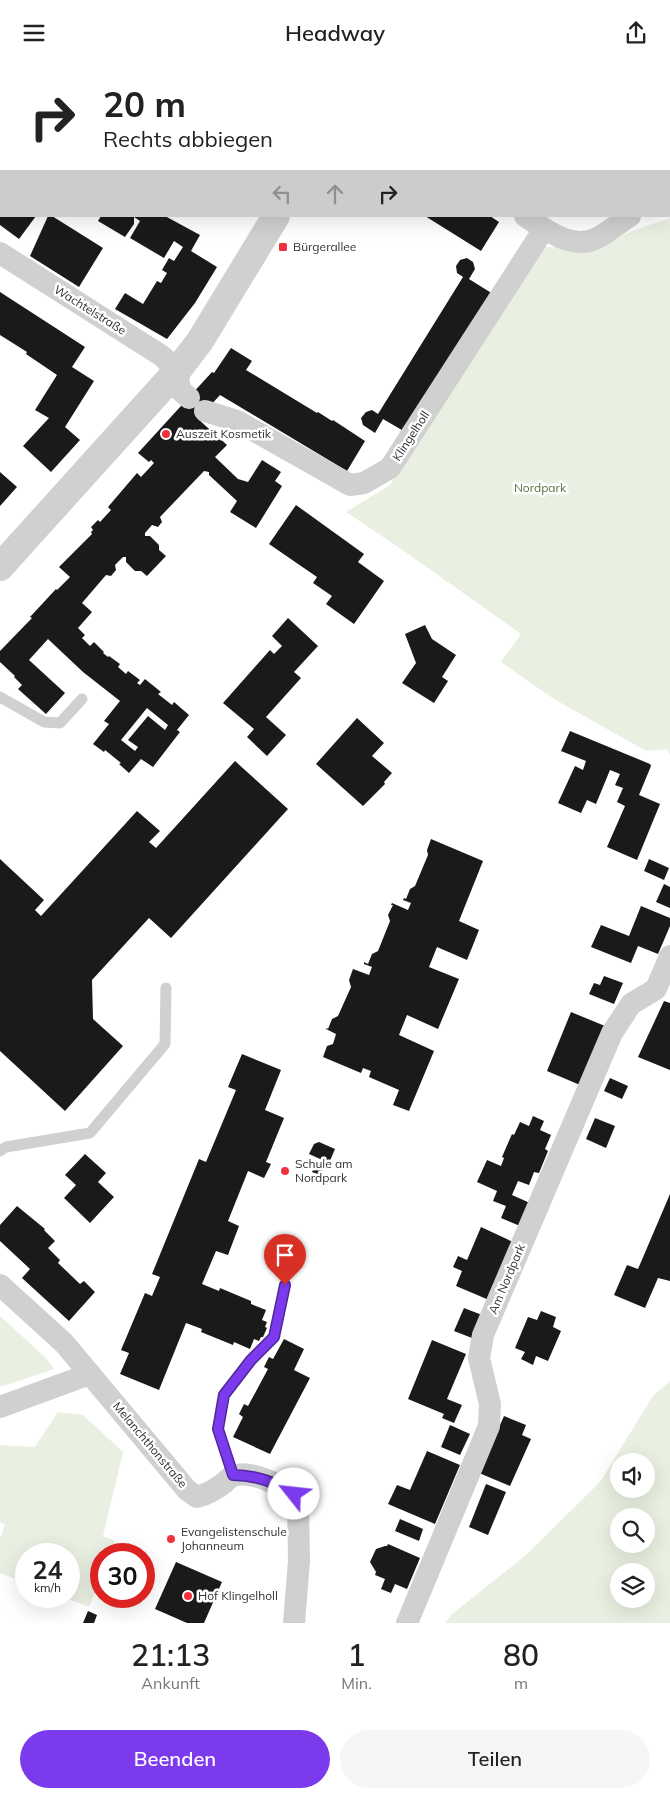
<!DOCTYPE html>
<html lang="de">
<head>
<meta charset="utf-8">
<style>
  :root { --surface:#fff; --page:#f6f6f6; --text:#222; --muted:#767676; --accent:#7c3aed }
  body { margin:0; font-family:Mulish,sans-serif; background:var(--page); color:var(--text); height:100vh; display:flex; flex-direction:column; font-size:19px; white-space:nowrap }
  * { box-sizing:border-box; margin:0 }
  p { font-size:16px; color:var(--muted) }
  .icon { flex:none; width:28px; height:28px; fill:none; stroke:currentColor; stroke-width:2; stroke-linecap:round; stroke-linejoin:round }
  .map { position:relative; height:1558px; overflow:hidden }
  .side { display:flex; flex-direction:column; background:var(--surface); flex:1 }
  .side>* { flex:none }
  .guide { position:absolute; left:0px; top:0px; width:670px; height:152px; box-shadow:0 5px 20px #0002; background:#fff; color:var(--text); overflow:hidden }
  .tools { position:absolute; left:610px; top:1388px; display:grid; gap:10px }
  .tools a { display:grid; place-items:center; width:45px; height:45px; border-radius:50%; background:var(--surface); box-shadow:0 5px 20px #0002; font-size:25px }
  .speed { position:absolute; left:15px; top:1478px; display:flex; gap:10px; font-size:25px; font-weight:700; text-align:center }
  .speed>* { display:grid; place-content:center; width:65px; height:65px; border-radius:50%; background:var(--surface); box-shadow:0 5px 20px #0002; line-height:1 }
  .speed small { font-size:12px; font-weight:400 }
  .speed .limit { border:8px solid #d22; background:#fff; color:#111 }
  .pin { position:absolute; display:grid; place-items:center; width:42px; height:42px; color:#fff; margin:-51px -21px; border-radius:50% 50% 50% 0; rotate:-45deg; box-shadow:0 0 5px #0007 }
  .pin .icon { rotate:45deg }
  .me { position:absolute; width:55px; margin:-28px; rotate:299deg; stroke-linejoin:round; filter:drop-shadow(0 0 4px #0008) }
  .turn { display:flex; align-items:center; gap:18px; height:105px; padding:0 20px; font-size:22px }
  .turn .icon { width:65px; height:65px; stroke-width:2.5 }
  .turn b { display:block; font-size:35px; line-height:42px }
  .lanes { display:flex; align-items:center; height:48px; padding:0 20px; background:#0003; justify-content:center; gap:25px; direction:ltr }
  .lanes .off { opacity:.35 }
  .eta { display:flex; justify-content:space-evenly; align-items:center; height:85px; text-align:center }
  .eta b { font-size:30px; font-weight:600; line-height:35px }
  .cta { display:flex; gap:10px; margin-top:auto; padding:10px 20px }
  .cta a { flex:1; height:58px; border-radius:30px; background:var(--accent); color:#fff; font-size:20px; font-weight:600; line-height:58px; text-align:center }
  .cta a+a { background:var(--page); color:var(--text) }
  header { display:flex; justify-content:space-between; align-items:center; height:65px; padding:0 20px; background:var(--surface); font-size:22px; font-weight:600 }
  .map>svg:first-child { display:block }
</style>
</head>
<body>
<header><svg class="icon" aria-label="menu" viewBox="0 0 24 24"><path d="M4 6h16M4 12h16M4 18h16"/></svg>Headway<svg class="icon" aria-label="share" viewBox="0 0 24 24"><path d="M12 15V3M7 8l5-5 5 5M5 13v7h14v-7"/></svg></header>
<div class="map">
<svg width="670" height="1558" viewBox="0 0 670 1558">
  <rect width="100%" height="100%" fill="#fff"/>
  <!-- green -->
  <g fill="#e9f0e1" fill-rule="evenodd">
    <polygon points="670,153 670,691 667,684 646,686 554,634 501,597 521,569 404,486 346,447 390,420 537,182 601,182 632,166"/>
    <polygon points="0,1251 45,1292 54,1304 0,1322"/>
    <path d="M670,1316V1558H445L451,1550L526,1490L600,1417L653,1331ZM646,1396V1424H619V1396ZM646,1451V1479H619V1451ZM646,1506V1534H619V1506Z"/>
    <polygon points="58,1347 83,1350 123,1387 103,1471 115,1476 110,1489 101,1489 101,1512 89,1542 60,1531 69,1531 69,1489 26,1489 26,1518 0,1508 0,1473 5,1460 0,1457 0,1380 35,1382"/>
  </g>
  <!-- building -->
  <g fill="#1a1a1a" fill-rule="evenodd">
    <polygon points="0,151 36,151 19,174 0,160"/>
    <polygon points="48,151 52,151 103,183 79,222 30,191"/>
    <polygon points="101,151 165,151 200,170 191,186 217,202 195,238 167,274 115,244 125,228 143,239 157,216 161,218 167,208 162,205 169,193 174,196 183,182 174,176 164,193 130,173 140,156 134,152 134,159 125,172 98,156"/>
    <polygon points="425,151 490,151 499,157 481,186"/>
    <polygon points="467,193 473,197 475,204 469,214 493,229 407,368 383,354 375,368 363,360 361,353 366,347 372,345 378,349 463,212 457,208 456,201 460,195"/>
    <polygon points="0,227 85,282 72,302 94,316 65,362 80,375 51,407 23,381 49,353 35,345 57,310 26,289 27,287 0,270"/>
    <path d="M231,283L252,296L246,305L317,348L318,347L332,356L333,355L365,376L347,406L220,330L198,354L227,380L215,392L238,414L248,417L262,395L281,407L275,416L282,421L256,463L230,447L237,436L209,410V407L204,406L160,452L162,457L158,462L152,460L145,468V471H150L159,480V485L166,491L147,511L141,506H135L126,497V492H123L115,500L116,505L111,511L106,510L82,538L92,547L78,563L85,570L82,573L90,581L94,577L104,587L103,588L108,592L109,591L120,599L118,602L126,609L128,606L140,615L137,618L140,620L145,614L161,627L158,629L172,640L174,637L189,650L177,665L180,667L153,702L141,694L129,708L119,699L121,698L105,685L104,687L93,679L109,659L104,656L120,636L83,607L48,574L29,595L65,628L46,649L18,624L22,620L14,612L15,611L0,597V586L32,553L30,552L56,524L57,525L70,512L59,502L92,469L91,467L93,465L91,462L98,455L100,457L111,445L108,442L137,408L141,412L154,398L151,395L149,397L138,388L212,307L214,308ZM147,643L168,660L165,665L148,651L128,675L138,682L135,686L121,675Z"/>
    <polygon points="0,407 17,422 0,441"/>
    <polygon points="296,440 364,489 358,497 384,516 354,559 326,539 332,531 313,518 317,512 269,479"/>
    <polygon points="288,553 318,581 294,607 301,613 266,652 286,670 267,691 247,672 254,664 223,638 270,585 274,589 282,581 272,571"/>
    <polygon points="425,560 432,574 456,590 442,612 448,616 434,638 402,618 416,598 405,569"/>
    <polygon points="357,653 384,678 372,691 392,708 384,717 385,719 363,741 316,699"/>
    <polygon points="570,666 650,699 651,701 639,730 660,739 637,795 607,782 625,741 617,737 623,723 615,720 620,709 610,705 596,739 587,735 581,748 558,738 575,701 583,705 586,696 561,686"/>
    <polygon points="235,696 288,744 171,873 149,853 92,915 93,954 123,981 65,1046 0,986 0,794 44,835 35,845 41,851 137,746 160,766 149,777 156,783"/>
    <polygon points="431,774 483,796 459,856 479,865 467,895 437,882 429,902 459,914 438,964 407,950 399,970 434,986 409,1046 393,1040 399,1025 369,1012 371,1006 363,1003 361,1008 323,992 327,981 333,979 336,969 326,964 326,963 328,964 332,954 338,951 351,922 349,915 353,904 369,910 372,902 364,899 364,897 368,899 372,889 378,886 390,856 388,850 393,840 391,840 392,838 408,845 411,838 403,835 404,833 406,834 410,824 415,821 428,790 427,785"/>
    <polygon points="649,794 669,803 664,815 644,806"/>
    <polygon points="664,819 670,822 670,843 656,837"/>
    <polygon points="641,841 670,853 670,861 658,889 638,881 631,898 591,882 601,860 629,871"/>
    <polygon points="604,911 623,918 614,939 589,929 594,918 600,920"/>
    <polygon points="664,936 670,938 670,1005 638,992"/>
    <polygon points="571,947 605,961 580,1020 547,1006"/>
    <polygon points="242,989 281,1005 265,1045 284,1053 266,1097 271,1099 264,1113 248,1106 228,1156 239,1161 228,1190 216,1186 202,1219 219,1226 220,1223 251,1236 251,1239 266,1245 262,1255 267,1257 265,1262 267,1263 263,1272 261,1272 259,1276 254,1274 250,1284 234,1277 233,1280 201,1267 202,1264 186,1258 159,1325 120,1309 129,1288 121,1285 145,1228 152,1231 160,1212 152,1209 199,1094 206,1097 236,1025 228,1022"/>
    <polygon points="610,1013 628,1021 622,1034 604,1026"/>
    <polygon points="533,1051 544,1056 540,1065 551,1070 545,1084 548,1086 539,1108 534,1107 529,1120 518,1116 512,1130 530,1138 520,1161 501,1153 506,1141 493,1136 497,1126 477,1117 487,1095 501,1101 504,1093 502,1092 512,1069 514,1070 520,1057 529,1061"/>
    <polygon points="595,1053 615,1061 606,1083 586,1074"/>
    <polygon points="319,1077 335,1084 329,1098 309,1089 314,1079"/>
    <polygon points="85,1089 106,1108 98,1117 114,1132 90,1158 64,1133 76,1120 65,1110"/>
    <polygon points="317,1096 325,1100 320,1110 312,1107"/>
    <polygon points="670,1129 670,1216 658,1213 645,1243 614,1230 627,1200 638,1204"/>
    <polygon points="17,1141 45,1164 44,1165 55,1176 48,1183 60,1195 58,1198 80,1219 84,1216 95,1227 69,1256 22,1213 30,1204 0,1176 0,1160"/>
    <polygon points="481,1162 513,1177 489,1235 456,1221 462,1206 453,1202 458,1191 467,1195"/>
    <polygon points="464,1243 482,1250 472,1273 454,1266"/>
    <polygon points="541,1246 556,1252 553,1262 561,1266 548,1296 536,1291 533,1300 521,1294 525,1287 515,1283 528,1252 537,1255"/>
    <polygon points="284,1274 304,1284 294,1305 310,1313 270,1389 233,1372 243,1352 239,1349 244,1339 248,1341 268,1304 264,1302 269,1292 273,1294"/>
    <polygon points="432,1275 466,1289 447,1334 462,1340 454,1358 442,1353 444,1349 408,1334"/>
    <polygon points="504,1351 526,1360 522,1370 531,1374 510,1421 479,1408"/>
    <polygon points="450,1360 470,1369 460,1390 441,1382"/>
    <polygon points="427,1386 460,1400 435,1459 388,1439 397,1420 410,1425"/>
    <polygon points="486,1419 506,1427 488,1470 469,1462"/>
    <polygon points="400,1454 423,1464 419,1476 395,1466"/>
    <polygon points="388,1479 420,1493 407,1524 395,1519 391,1528 381,1524 385,1514 375,1510 376,1507 370,1497 376,1484 385,1481 387,1481"/>
    <polygon points="176,1497 222,1517 204,1558 187,1558 155,1544"/>
    <polygon points="88,1546 97,1550 94,1558 83,1558"/>
  </g>
  <g fill="none" stroke-linecap="round" stroke-linejoin="round">
    <!-- service -->
    <g stroke="#d0d0d0" stroke-width="11">
      <polyline points="80,0 82,1"/>
      <polyline points="0,632 44,657 60,658 82,634"/>
      <polyline points="0,1086 6,1082 90,1068 165,979 166,923"/>
      <polyline points="233,1410 218,1364 223,1330 251,1295 274,1272 285,1220"/>
    </g>
    <!-- minor -->
    <g stroke="#d0d0d0" stroke-width="22">
      <polyline points="664,1 666,0"/>
      <polyline points="669,137 670,136"/>
      <path d="M525,151C544,164 573,186 597,173C609,167 619,158 630,151"/>
      <polyline points="0,188 162,291 177,306 180,325 189,333"/>
      <polyline points="205,346 237,356 350,420 364,418 390,403 544,164"/>
      <path d="M0,1220L64,1278L187,1425L197,1432C208,1429 215,1425 224,1418C226,1416 230,1412 233,1411C250,1404 289,1422 298,1437L299,1496L294,1558"/>
      <polyline points="0,1342 90,1309"/>
      <polyline points="407,1558 489,1361 490,1339 479,1293 483,1270 612,968 631,939 656,924 670,891"/>
    </g>
    <!-- tertiary -->
    <g stroke="#d0d0d0" stroke-width="28">
      <polyline points="362,1 363,0"/>
      <polyline points="0,502 177,306 200,276 276,151"/>
    </g>
  </g>
  <g fill="none" stroke-linecap="round" stroke-linejoin="round">
    <defs>
      <path id="route" d="M285,1220L274,1272L251,1295L224,1330L218,1364L233,1410C256,1410 275,1417 294,1429"/>
    </defs>
    <!-- route casing -->
    <use href="#route" stroke="#51269a" stroke-width="12"/>
    <!-- route -->
    <use href="#route" stroke="#7c3aed" stroke-width="9"/>
  </g>
  <!-- markers -->
  <g fill="#ef303d" stroke="#fff" stroke-width="2">
    <rect x="278" y="177" width="10" height="10" rx="2.5"/>
    <circle cx="166" cy="369" r="5"/>
    <circle cx="285" cy="1106" r="5"/>
    <circle cx="171" cy="1474" r="5"/>
    <circle cx="188" cy="1531" r="5"/>
  </g>
  <g text-anchor="middle" stroke-width="5" stroke-linejoin="round" paint-order="stroke">
    <!-- poi labels -->
    <g font-size="12" fill="#333" stroke="#fff" text-anchor="start">
      <text x="293" y="186">Bürgerallee</text>
      <text x="176" y="373">Auszeit Kosmetik</text>
      <text x="295" y="1103">Schule am<tspan x="295" dy="14">Nordpark</tspan></text>
      <text x="181" y="1471">Evangelistenschule<tspan x="181" dy="14">Johanneum</tspan></text>
      <text x="198" y="1535">Hof Klingelholl</text>
    </g>
    <!-- street labels -->
    <g font-size="12" fill="#333" stroke="#fff">
      <text transform="translate(90 245) rotate(32)" y="4">Wachtelstraße</text>
      <text transform="translate(411 371) rotate(-57)" y="4">Klingelholl</text>
      <text transform="translate(507 1214) rotate(-67)" y="4">Am Nordpark</text>
      <text transform="translate(150 1380) rotate(50)" y="4">Melanchthonstraße</text>
    </g>
    <!-- park labels -->
    <g font-size="12" fill="#55733c" stroke="#fff">
      <text x="540" y="427">Nordpark</text>
    </g>
  </g>
</svg>
<div class="tools">
<a><svg class="icon" aria-label="sound" viewBox="0 0 24 24"><path d="M4 9h4l5-4v14l-5-4H4zM17 9q2 3 0 6"/></svg></a>
<a><svg class="icon" aria-label="search" viewBox="0 0 24 24"><circle cx="10" cy="10" r="6"/><path d="M15 15l6 6"/></svg></a>
<a><svg class="icon" aria-label="layers" viewBox="0 0 24 24"><path d="M12 4l9 5-9 5-9-5zM3 14l9 5 9-5"/></svg></a>
</div>
<div class="speed"><div>24<small>km/h</small></div><div class="limit">30</div></div>
<div class="pin" style="left:285px;top:1220px;background:#d93025"><svg class="icon" aria-label="arrive" viewBox="0 0 24 24"><path d="M6 21V4h12l-3 4 3 4H6"/></svg></div>
<svg class="me" style="left:294px;top:1429px" viewBox="-20 -20 40 40"><circle r="19" fill="#fff"/><path d="M0-13L10 11 0 6-10 11z" fill="#7c3aed"/></svg>
<div class="guide">
<div class="turn"><svg class="icon" aria-label="right" viewBox="0 0 24 24"><path d="M7 20v-9h11M14 6l5 5-5 5"/></svg><div><b>20 m</b>Rechts abbiegen</div></div>
<div class="lanes"><svg class="icon off" aria-label="left" viewBox="0 0 24 24"><path d="M17 20v-9H6M10 6l-5 5 5 5"/></svg><svg class="icon off" aria-label="ahead" viewBox="0 0 24 24"><path d="M12 20V5M6 11l6-6 6 6"/></svg><svg class="icon" aria-label="right" viewBox="0 0 24 24"><path d="M7 20v-9h11M14 6l5 5-5 5"/></svg></div>
</div>
</div>
<section class="side">
<div class="eta">
<div><b>21:13</b><p>Ankunft</p></div>
<div><b>1</b><p>Min.</p></div>
<div><b>80</b><p>m</p></div>
</div>
<div class="cta"><a>Beenden</a><a>Teilen</a></div>
</section>
</body>
</html>
